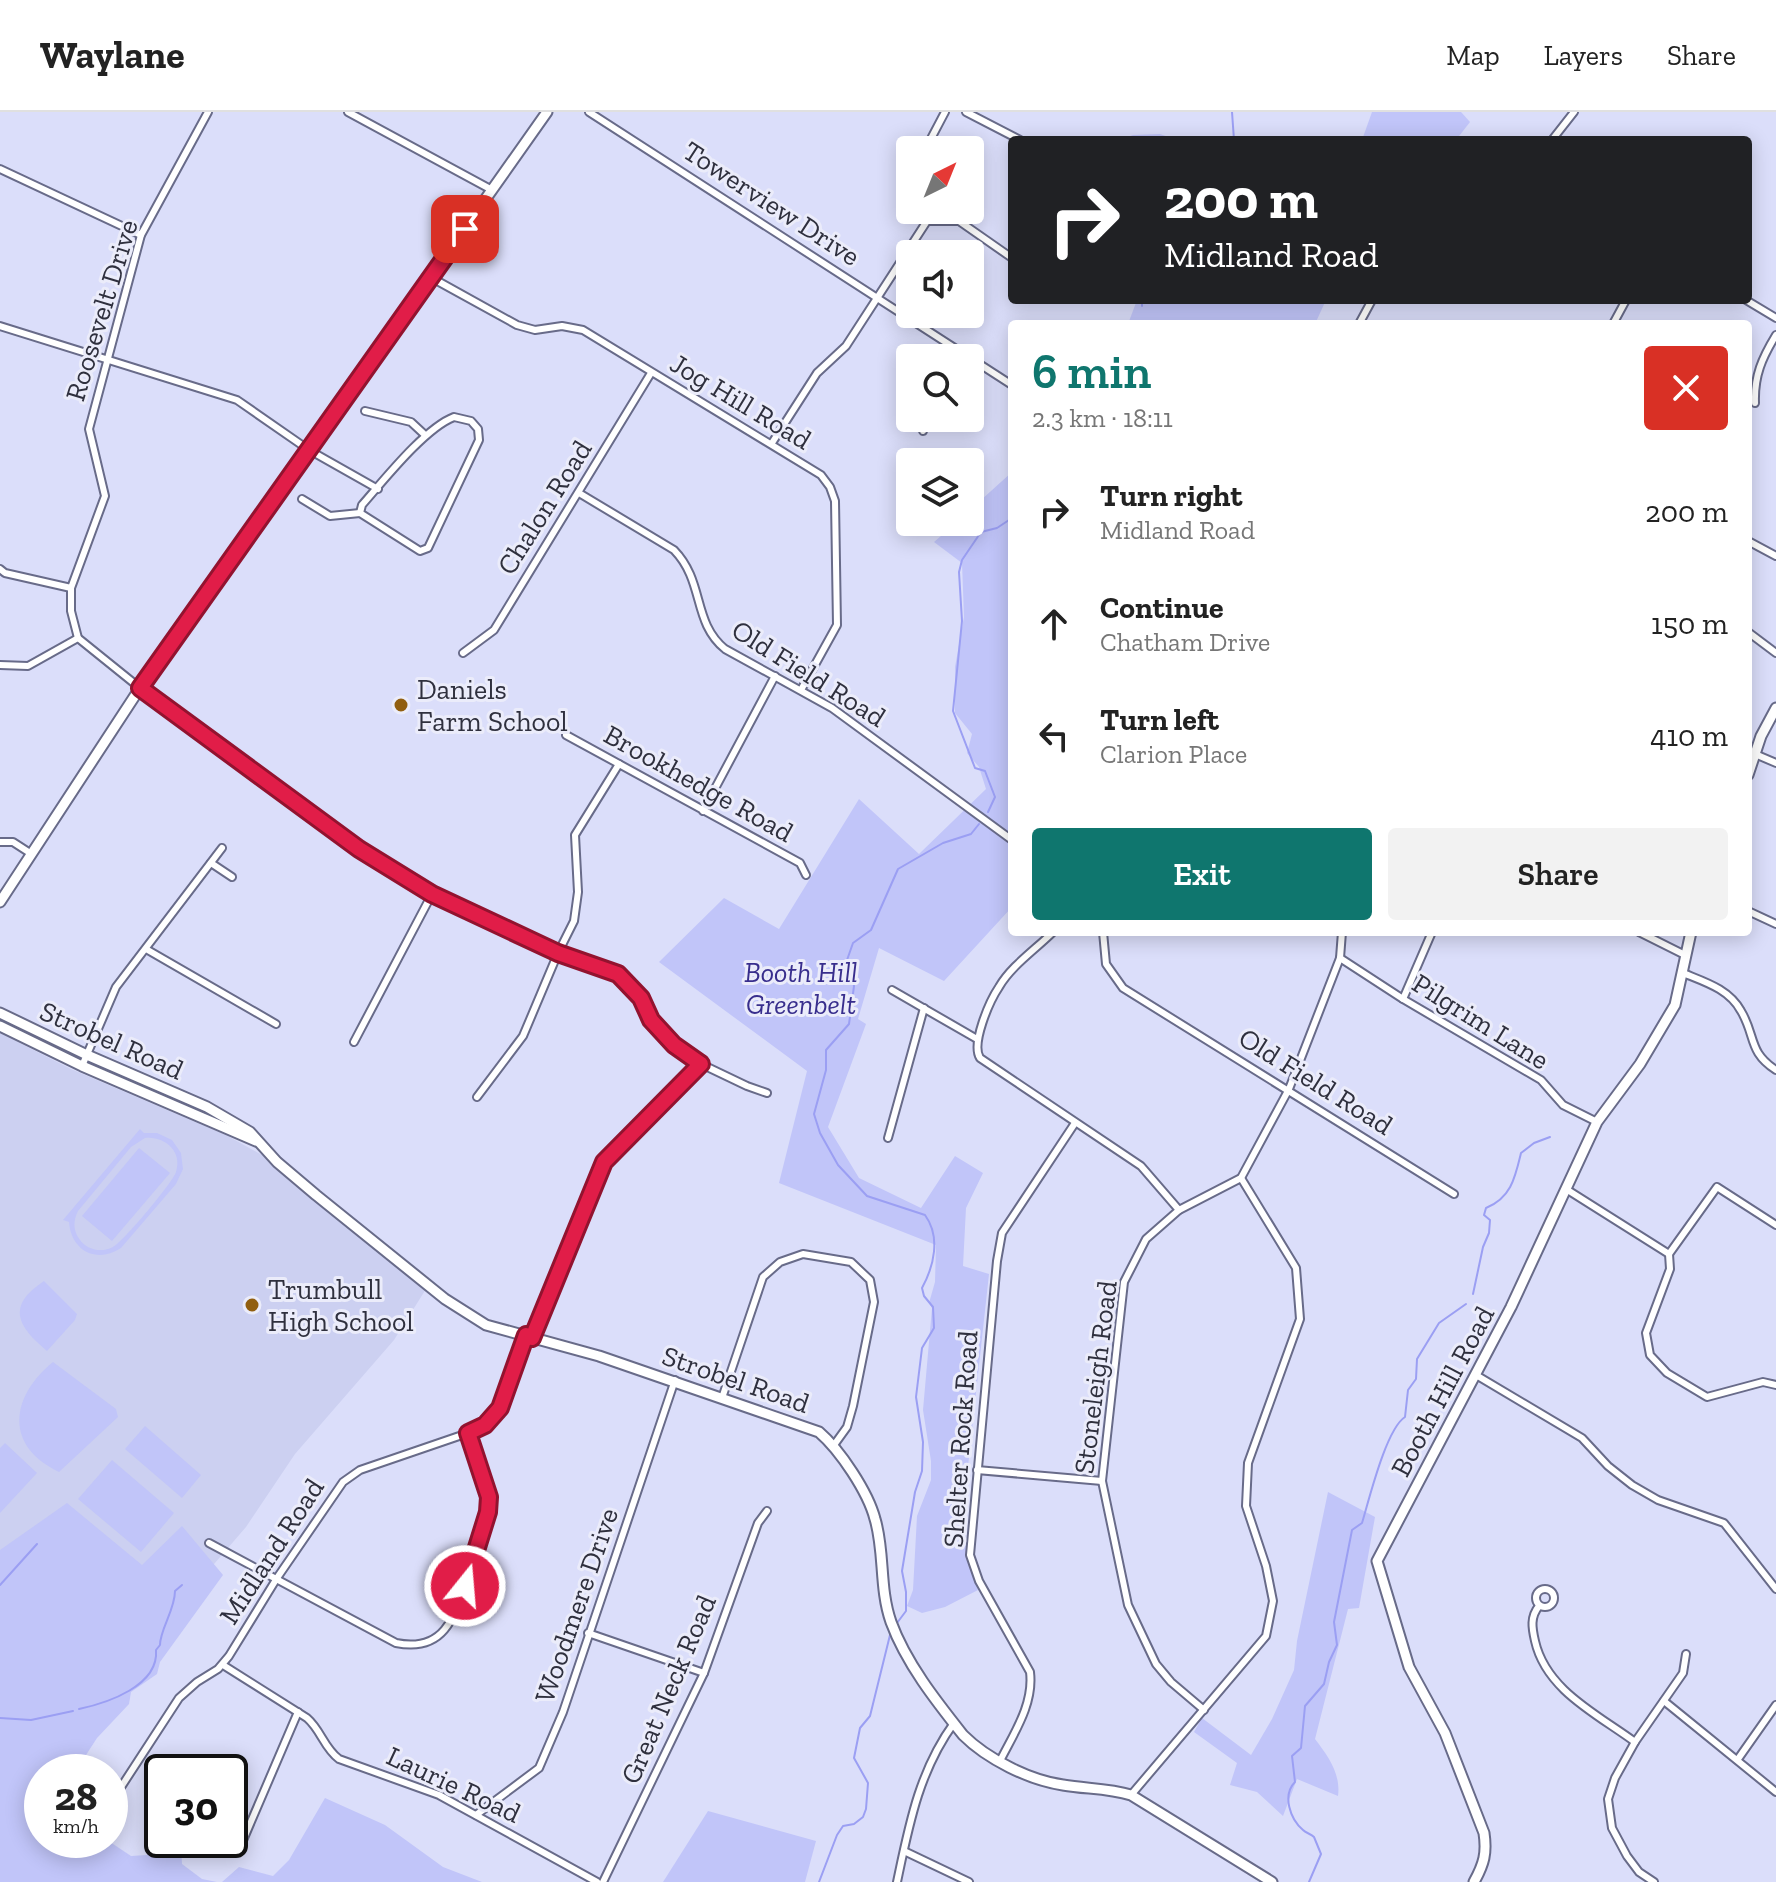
<!DOCTYPE html>
<html lang="en">
<head>
<meta charset="utf-8">
<style>
  :root { --surface:#fff; --page:#f2f2f2; --text:#222; --muted:#767676; --line:#e0e0e0; --accent:#0f766e }
  body { margin:0; font-family:"Zilla Slab",serif; background:var(--page); color:var(--text); height:100vh; display:flex; flex-direction:column; font-size:30px; white-space:nowrap }
  * { box-sizing:border-box; margin:0 }
  p { font-size:26px; color:var(--muted) }
  .icon { flex:none; width:44px; height:44px; fill:none; stroke:currentColor; stroke-width:2; stroke-linecap:round; stroke-linejoin:round }
  .map { position:relative; flex:1; overflow:hidden }
  .details { position:absolute; left:1008px; top:208px; width:744px; height:616px; display:flex; flex-direction:column; background:var(--surface); border-radius:8px; box-shadow:0 4px 20px #0003 }
  .details>* { flex:none }
  .hud { position:absolute; left:1008px; top:24px; width:744px; height:168px; border-radius:8px; box-shadow:0 4px 20px #0003; background:#202124; color:#fff; overflow:hidden }
  .needle { width:52px; rotate:43deg }
  .tools { position:absolute; left:896px; top:24px; display:grid; gap:16px }
  .tools a { display:grid; place-items:center; width:88px; height:88px; border-radius:8px; background:var(--surface); box-shadow:0 4px 20px #0003; font-size:40px }
  .speed { position:absolute; left:24px; top:1642px; display:flex; gap:16px; font-size:40px; font-weight:700; text-align:center }
  .speed>* { display:grid; place-content:center; width:104px; height:104px; border-radius:50%; background:var(--surface); box-shadow:0 4px 20px #0003; line-height:1 }
  .speed small { font-size:20px; font-weight:400 }
  .speed .limit { border:4px solid #111; border-radius:12px; background:#fff; color:#111 }
  .pin { position:absolute; display:grid; place-items:center; width:68px; height:68px; color:#fff; margin:-34px; border-radius:16px; box-shadow:0 4px 12px #0006 }
  .me { position:absolute; width:88px; margin:-44px; rotate:17deg; stroke-linejoin:round; filter:drop-shadow(0 0 6px #0008) }
  .turn { display:flex; align-items:center; gap:28px; height:168px; padding:0 24px; font-size:36px }
  .turn .icon { width:104px; height:104px; stroke-width:2.5 }
  .turn b { display:block; font-size:56px; line-height:68px }
  .round { display:grid; place-items:center; flex:none; width:84px; height:84px; border-radius:8px; background:var(--page) }
  .headline { display:flex; align-items:center; justify-content:space-between; height:136px; padding:0 24px }
  h1 { font-size:48px; font-weight:600; line-height:60px; color:var(--accent) }
  .primary-button { display:flex; gap:16px; margin-top:auto; padding:16px 24px }
  .primary-button a { flex:1; height:92px; border-radius:8px; background:var(--accent); color:#fff; font-size:32px; font-weight:600; line-height:92px; text-align:center }
  .primary-button a+a { background:var(--page); color:var(--text) }
  ul { padding:0; list-style:none }
  li { display:flex; align-items:center; gap:24px; height:112px; padding:0 24px }
  li div { flex:1 }
  li b { display:block; font-size:30px }
  li em { font-style:normal }
  header { display:flex; align-items:center; gap:48px; box-sizing:border-box; height:112px; padding:0 40px; background:var(--surface); border-bottom:2px solid var(--line) }
  header strong { font-size:38px }
  nav { display:flex; gap:44px; margin-inline-start:auto; font-size:28px }
  .map>svg:first-child { display:block }
</style>
</head>
<body>
<header>
<strong>Waylane</strong>
<nav><a>Map</a><a>Layers</a><a>Share</a></nav>
</header>
<div class="map">
<svg width="1776" height="1770" viewBox="0 0 1776 1770">
  <rect width="100%" height="100%" fill="#dbdefa"/>
  <!-- built -->
  <polygon fill="#ccd0f1" points="0,921 71,957 226,1023 262,1043 426,1177 394,1228 295,1342 246,1415 202,1466 0,1486"/>
  <!-- green -->
  <g fill="#c1c5f9" fill-rule="evenodd">
    <polygon points="1372,0 1461,0 1470,10 1456,28 1362,28"/>
    <polygon points="1160,22 1177,28 1119,28 1133,23"/>
    <polygon points="1137,188 1326,188 1315,212 1128,212"/>
    <polygon points="1012,360 1012,795 944,869 879,836 858,907 866,912 828,1015 859,1066 921,1096 955,1044 983,1061 966,1096 963,1154 989,1162 963,1400 968,1446 978,1478 945,1495 922,1501 907,1494 913,1478 917,1404 931,1368 931,1349 923,1298 932,1196 929,1191 935,1170 936,1133 779,1071 807,959 659,850 724,786 779,817 859,687 919,742 986,677 979,655 967,641 972,622 955,601 955,555 964,505 962,451 934,430 957,410 970,410 970,398"/>
    <path d="M140,1017L144,1021H157L172,1028L181,1041L183,1057L176,1072L121,1136C97,1152 71,1139 69,1110L63,1108ZM145,1026C164,1024 183,1039 176,1060C173,1070 123,1130 113,1135C102,1141 87,1138 80,1128C73,1119 73,1109 78,1099L131,1035Z"/>
    <polygon points="139,1036 170,1061 112,1129 82,1104"/>
    <path d="M44,1169L77,1202L75,1208L47,1239C17,1214 6,1194 44,1169Z"/>
    <path d="M53,1250L116,1297L118,1305L59,1360C4,1334 10,1285 53,1250Z"/>
    <polygon points="145,1314 201,1363 182,1386 125,1337"/>
    <polygon points="5,1331 37,1361 0,1401 0,1336"/>
    <polygon points="112,1348 174,1401 141,1440 78,1387"/>
    <path d="M1328,1380L1375,1405L1359,1496L1348,1497L1315,1627C1328,1644 1341,1662 1338,1684L1297,1667L1283,1704L1257,1680L1230,1673L1237,1651L1194,1620L1202,1606L1251,1643L1272,1607L1294,1558L1297,1529Z"/>
    <polygon points="67,1391 142,1453 182,1414 223,1463 160,1550 157,1562 131,1580 129,1592 97,1626 75,1660 42,1660 42,1728 107,1728 131,1744 147,1743 162,1717 162,1728 184,1728 181,1733 182,1752 202,1767 217,1770 0,1770 0,1438"/>
    <polygon points="325,1686 385,1713 443,1755 482,1770 222,1770 239,1755 273,1764 289,1748"/>
    <polygon points="708,1699 816,1729 805,1770 663,1770"/>
  </g>
  <g fill="none" stroke-linecap="round" stroke-linejoin="round">
    <!-- stream -->
    <g stroke="#9b9ff3" stroke-width="2">
      <polyline points="1232,0 1234,28"/>
      <polyline points="1142,188 1142,194"/>
      <polyline points="1143,212 1144,209"/>
      <polyline points="988,700 995,685 985,659 975,656 953,599 962,509 959,460 962,448 981,420 997,416 1012,406"/>
      <path d="M1473,1182L1483,1135L1489,1121L1490,1108L1484,1103L1486,1096C1511,1086 1515,1066 1521,1041L1534,1031L1550,1025"/>
      <polyline points="0,1473 37,1432"/>
      <path d="M897,1511L906,1499V1480L902,1459L915,1380L922,1359L923,1330L916,1285L922,1236L934,1216L933,1195L924,1184L922,1176C934,1154 941,1125 925,1103L867,1084L838,1053L820,1021L814,1002L826,958V938L849,912L854,874L847,848L853,831L871,818L898,757L943,731L971,722L979,712"/>
      <path d="M79,1597C107,1591 159,1574 156,1538L160,1533C160,1517 175,1498 175,1479L182,1473"/>
      <polyline points="0,1606 31,1608 73,1599"/>
      <polyline points="819,1770 837,1723 843,1714 854,1712 863,1705 866,1697 868,1671 854,1646 860,1616 870,1604 891,1519"/>
      <path d="M1309,1770L1321,1742L1314,1725C1311,1722 1306,1721 1303,1718C1290,1707 1282,1683 1295,1670L1292,1644L1301,1636L1305,1594L1324,1572L1329,1550L1337,1533L1334,1510L1352,1418L1362,1411C1369,1388 1386,1317 1405,1305L1408,1278L1416,1267L1417,1247L1439,1211L1466,1192"/>
    </g>
    <defs>
      <g id="street">
        <polyline points="208,0 141,123 89,317 105,384 71,476 71,499 78,526 140,576 359,737 432,782 558,841 618,862 641,886 651,908 674,933 701,952 747,974 767,981"/>
        <polyline points="348,0 492,78"/>
        <polyline points="589,0 1012,273"/>
        <polyline points="966,0 1020,28"/>
        <polyline points="1552,28 1574,0"/>
        <polyline points="925,38 945,0"/>
        <polyline points="0,57 141,123"/>
        <polyline points="927,109 959,109 1012,146"/>
        <polyline points="432,166 517,213 535,218 562,214 583,218 821,363 830,375 835,389 837,513 801,578"/>
        <polyline points="1746,188 1776,206"/>
        <polyline points="1359,212 1372,188"/>
        <polyline points="1613,212 1626,188"/>
        <polyline points="0,214 237,288 309,338 378,377"/>
        <path d="M1755,291C1754,264 1762,246 1776,223"/>
        <polyline points="365,299 411,310 425,323"/>
        <path d="M454,305L471,309L478,317L479,328L428,436L420,439L360,401L362,393C384,368 425,316 454,305Z"/>
        <polyline points="920,306 923,319"/>
        <polyline points="772,331 817,261 846,234 927,109"/>
        <path d="M579,381L674,438C705,470 692,510 725,537L832,596L1012,728"/>
        <polyline points="302,387 330,404 360,401"/>
        <polyline points="1748,429 1776,444"/>
        <polyline points="0,457 5,461 71,476"/>
        <polyline points="1748,520 1776,541"/>
        <polyline points="463,541 494,518 651,261"/>
        <polyline points="0,553 28,554 78,526"/>
        <polyline points="566,623 800,751 806,763"/>
        <polyline points="1755,642 1776,651"/>
        <polyline points="703,699 775,564"/>
        <polyline points="0,730 13,730 30,741"/>
        <polyline points="211,751 232,765"/>
        <polyline points="1748,799 1776,812"/>
        <path d="M1053,820C1036,837 1011,854 999,875C989,890 971,932 980,946L1141,1054L1179,1098"/>
        <polyline points="1103,820 1106,852 1123,876 1454,1082"/>
        <polyline points="1639,820 1685,843"/>
        <polyline points="146,837 276,912"/>
        <polyline points="1340,846 1403,887 1541,968 1563,993 1597,1010"/>
        <path d="M1683,861C1705,870 1729,877 1741,899C1756,924 1748,940 1776,958"/>
        <polyline points="892,878 977,927"/>
        <polyline points="1403,887 1432,820"/>
        <polyline points="354,930 432,782"/>
        <polyline points="82,954 116,875 222,736"/>
        <polyline points="477,985 523,924 558,841 574,809 578,780 575,723 619,652"/>
        <polyline points="888,1026 924,896"/>
        <polyline points="1566,1077 1669,1142 1717,1075 1776,1113"/>
        <polyline points="1669,1142 1670,1157 1646,1221 1650,1243 1667,1261 1707,1285 1763,1270 1776,1273"/>
        <polyline points="532,1226 604,1050 701,952"/>
        <polyline points="1476,1263 1582,1326 1608,1354 1632,1373 1658,1388 1724,1411 1776,1477"/>
        <polyline points="722,1286 763,1165 780,1150 803,1142 851,1150 870,1168 874,1190 853,1294 847,1315 834,1333"/>
        <polyline points="977,1358 1102,1369"/>
        <path d="M209,1431L396,1531C445,1541 455,1504 467,1466C474,1444 481,1422 488,1400L489,1385L468,1321"/>
        <circle cx="1545" cy="1486" r="9"/>
        <path d="M1539,1494C1530,1505 1532,1516 1535,1529C1546,1578 1597,1602 1635,1630"/>
        <polyline points="588,1521 704,1561"/>
        <path d="M223,1553L307,1606C321,1618 324,1636 339,1647L439,1683L597,1770"/>
        <polyline points="1664,1589 1776,1680"/>
        <polyline points="1204,1598 1171,1570 1156,1552 1128,1493 1102,1369 1124,1170 1146,1127 1179,1098 1241,1066 1289,977 1340,846 1342,820"/>
        <polyline points="1738,1647 1776,1593"/>
        <path d="M1000,1649C1014,1621 1034,1592 1030,1560L979,1469L970,1443L997,1149L1002,1121L1075,1011"/>
        <polyline points="1131,1683 1266,1524 1273,1489 1266,1454 1246,1394 1248,1351 1300,1207 1296,1156 1241,1066"/>
        <polyline points="110,1692 179,1586 197,1570 218,1557 229,1544 277,1466 343,1370 360,1358 468,1321 485,1313 500,1296 526,1223"/>
        <polyline points="476,1703 539,1656 563,1600 675,1268"/>
        <polyline points="241,1733 298,1600"/>
        <polyline points="904,1739 969,1770"/>
        <polyline points="603,1770 704,1561 758,1411 767,1399"/>
        <path d="M897,1770C909,1713 919,1659 954,1611"/>
        <polyline points="1654,1770 1639,1760 1627,1744 1612,1716 1608,1687 1615,1666 1635,1630 1683,1561 1686,1542"/>
      </g>
      <g id="secondary">
        <polyline points="1748,663 1761,624 1776,596"/>
        <polyline points="0,790 140,576 547,0"/>
        <path d="M0,901L87,943L207,995L250,1020L277,1050L316,1083L445,1187L486,1213L599,1244L819,1320C840,1338 868,1380 875,1407C885,1440 879,1476 891,1510C906,1551 936,1589 963,1623C987,1647 1029,1668 1063,1673C1086,1677 1108,1676 1131,1683L1272,1770"/>
        <polyline points="0,914 82,954 256,1029"/>
        <path d="M1474,1770C1484,1752 1487,1741 1484,1721L1445,1621L1409,1555L1377,1449L1511,1195L1597,1010L1640,952L1675,893L1691,820"/>
      </g>
    </defs>
    <!-- street casing -->
    <use href="#street" stroke="#686b89" stroke-width="10"/>
    <!-- secondary casing -->
    <use href="#secondary" stroke="#686b89" stroke-width="13"/>
    <!-- street -->
    <use href="#street" stroke="#fff" stroke-width="6"/>
    <!-- secondary -->
    <use href="#secondary" stroke="#fff" stroke-width="9"/>
  </g>
  <g fill="none" stroke-linecap="round" stroke-linejoin="round">
    <defs>
      <polyline id="route" points="465,1474 488,1400 489,1385 468,1321 485,1313 500,1296 526,1223 532,1226 604,1050 701,952 674,933 651,908 641,886 618,862 558,841 432,782 359,737 140,576 465,117"/>
    </defs>
    <!-- route casing -->
    <use href="#route" stroke="#92132f" stroke-width="20"/>
    <!-- route -->
    <use href="#route" stroke="#e11d48" stroke-width="14"/>
  </g>
  <!-- markers -->
  <g fill="#915e0f" stroke="#ebecfa" stroke-width="3">
    <circle cx="401" cy="593" r="8"/>
    <circle cx="252" cy="1193" r="8"/>
  </g>
  <g text-anchor="middle" stroke-width="6" stroke-linejoin="round" paint-order="stroke">
    <!-- street labels -->
    <g font-size="28" fill="#2f303e" stroke="#ebecfa">
      <text transform="translate(772 91) rotate(33)" y="10">Towerview Drive</text>
      <text transform="translate(101 198) rotate(-73)" y="10">Roosevelt Drive</text>
      <text transform="translate(741 289) rotate(31)" y="10">Jog Hill Road</text>
      <text transform="translate(544 395) rotate(-58)" y="10">Chalon Road</text>
      <text transform="translate(809 561) rotate(32)" y="10">Old Field Road</text>
      <text transform="translate(699 671) rotate(29)" y="10">Brookhedge Road</text>
      <text transform="translate(1481 909) rotate(32)" y="10">Pilgrim Lane</text>
      <text transform="translate(112 928) rotate(24)" y="10">Strobel Road</text>
      <text transform="translate(1316 969) rotate(32)" y="10">Old Field Road</text>
      <text transform="translate(1095 1265) rotate(-83)" y="10">Stoneleigh Road</text>
      <text transform="translate(736 1267) rotate(19)" y="10">Strobel Road</text>
      <text transform="translate(1442 1279) rotate(-62)" y="10">Booth Hill Road</text>
      <text transform="translate(960 1327) rotate(-86)" y="10">Shelter Rock Road</text>
      <text transform="translate(271 1439) rotate(-57)" y="10">Midland Road</text>
      <text transform="translate(576 1493) rotate(-71)" y="10">Woodmere Drive</text>
      <text transform="translate(668 1577) rotate(-67)" y="10">Great Neck Road</text>
      <text transform="translate(454 1672) rotate(25)" y="10">Laurie Road</text>
    </g>
    <!-- poi labels -->
    <g font-size="28" fill="#2f303e" stroke="#ebecfa" text-anchor="start">
      <text x="417" y="587">Daniels<tspan x="417" dy="32">Farm School</tspan></text>
      <text x="268" y="1187">Trumbull<tspan x="268" dy="32">High School</tspan></text>
    </g>
    <!-- park labels -->
    <g font-size="28" font-style="italic" fill="#382e8d" stroke="#ebecfa">
      <text x="801" y="870">Booth Hill<tspan x="801" dy="32">Greenbelt</tspan></text>
    </g>
  </g>
</svg>
<div class="tools">
<a><svg class="needle" viewBox="-14 -14 28 28"><path d="M0-13l5 13h-10z" fill="#e53935"/><path d="M0 13l5-13h-10z" fill="#767676"/></svg></a>
<a><svg class="icon" aria-label="sound" viewBox="0 0 24 24"><path d="M4 9h4l5-4v14l-5-4H4zM17 9q2 3 0 6"/></svg></a>
<a><svg class="icon" aria-label="search" viewBox="0 0 24 24"><circle cx="10" cy="10" r="6"/><path d="M15 15l6 6"/></svg></a>
<a><svg class="icon" aria-label="layers" viewBox="0 0 24 24"><path d="M12 4l9 5-9 5-9-5zM3 14l9 5 9-5"/></svg></a>
</div>
<div class="speed"><div>28<small>km/h</small></div><div class="limit">30</div></div>
<div class="pin" style="left:465px;top:117px;background:#d93025"><svg class="icon" aria-label="arrive" viewBox="0 0 24 24"><path d="M6 21V4h12l-3 4 3 4H6"/></svg></div>
<svg class="me" style="left:465px;top:1474px" viewBox="-20 -20 40 40"><circle r="17" fill="#e11d48" stroke="#fff" stroke-width="3"/><path d="M0-11L8 9 0 5-8 9z" fill="#fff"/></svg>
<div class="hud">
<div class="turn"><svg class="icon" aria-label="right" viewBox="0 0 24 24"><path d="M7 20v-9h11M14 6l5 5-5 5"/></svg><div><b>200 m</b>Midland Road</div></div>
</div>
<section class="details">
<div class="headline"><div><h1>6 min</h1><p>2.3 km · 18:11</p></div><a class="round" style="background:#d93025;color:#fff"><svg class="icon" aria-label="close" viewBox="0 0 24 24"><path d="M6 6l12 12M18 6L6 18"/></svg></a></div>
<ul>
<li><svg class="icon" aria-label="right" viewBox="0 0 24 24"><path d="M7 20v-9h11M14 6l5 5-5 5"/></svg><div><b>Turn right</b><p>Midland Road</p></div><em>200 m</em></li>
<li><svg class="icon" aria-label="ahead" viewBox="0 0 24 24"><path d="M12 20V5M6 11l6-6 6 6"/></svg><div><b>Continue</b><p>Chatham Drive</p></div><em>150 m</em></li>
<li><svg class="icon" aria-label="left" viewBox="0 0 24 24"><path d="M17 20v-9H6M10 6l-5 5 5 5"/></svg><div><b>Turn left</b><p>Clarion Place</p></div><em>410 m</em></li>
</ul>
<div class="primary-button"><a>Exit</a><a>Share</a></div>
</section>
</div>
</body>
</html>
